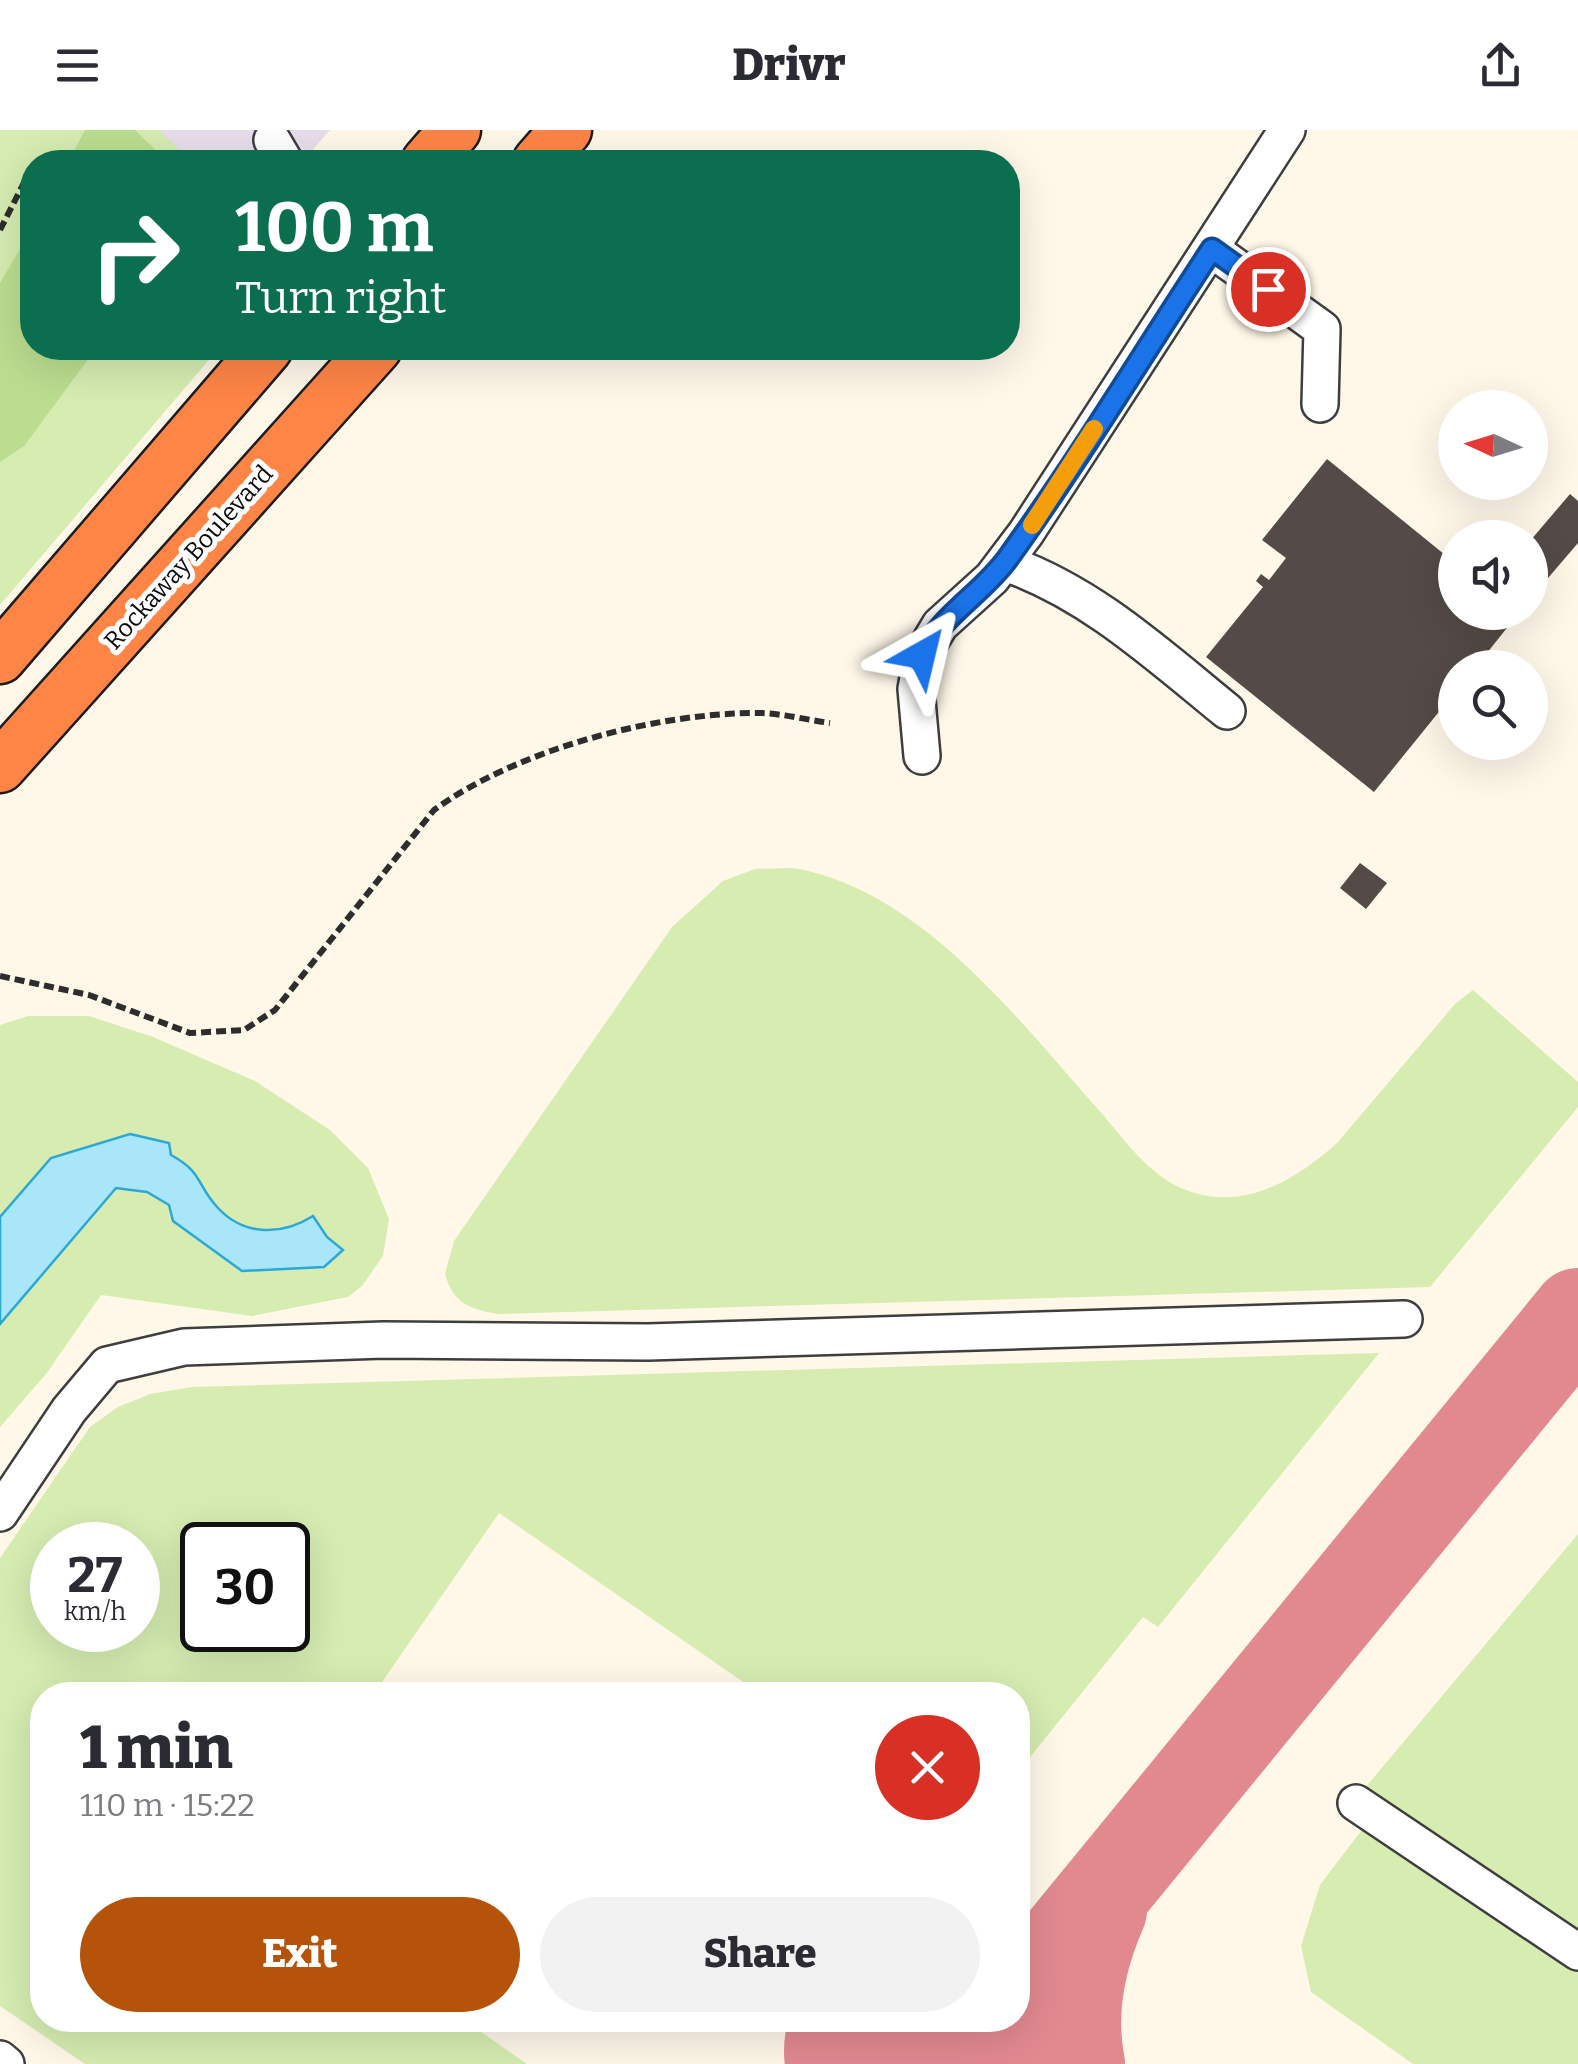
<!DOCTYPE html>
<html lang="en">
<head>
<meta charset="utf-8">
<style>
  :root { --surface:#fff; --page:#f2f2f3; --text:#2b2b33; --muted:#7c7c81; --accent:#b45309 }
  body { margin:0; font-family:Bitter,serif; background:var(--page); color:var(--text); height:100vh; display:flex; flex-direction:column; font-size:38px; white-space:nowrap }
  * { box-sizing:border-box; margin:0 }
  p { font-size:32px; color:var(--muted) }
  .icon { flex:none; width:55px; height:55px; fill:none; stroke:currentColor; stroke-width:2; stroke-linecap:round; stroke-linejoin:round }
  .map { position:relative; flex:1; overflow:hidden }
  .side { position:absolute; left:30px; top:1552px; width:1000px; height:350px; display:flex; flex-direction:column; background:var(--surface); border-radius:40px; box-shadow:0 10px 40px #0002 }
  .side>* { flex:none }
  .top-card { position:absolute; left:20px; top:20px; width:1000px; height:210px; border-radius:40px; box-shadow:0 10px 40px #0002; background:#0b6e4f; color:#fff; overflow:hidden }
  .needle { width:65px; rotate:274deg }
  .tools { position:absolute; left:1438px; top:260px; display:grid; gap:20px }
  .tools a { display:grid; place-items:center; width:110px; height:110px; border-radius:50%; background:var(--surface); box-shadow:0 10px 40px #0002; font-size:50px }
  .speed { position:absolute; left:30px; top:1392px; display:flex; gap:20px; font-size:50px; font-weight:700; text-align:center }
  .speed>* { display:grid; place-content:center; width:130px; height:130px; border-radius:50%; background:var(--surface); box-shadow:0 10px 40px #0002; line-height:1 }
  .speed small { font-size:25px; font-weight:400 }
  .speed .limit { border:5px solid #111; border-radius:15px; background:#fff; color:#111 }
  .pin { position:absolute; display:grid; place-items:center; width:85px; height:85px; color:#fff; margin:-42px; border:5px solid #fff; border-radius:50%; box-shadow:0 2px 10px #0007 }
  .me { position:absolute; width:110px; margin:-55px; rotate:37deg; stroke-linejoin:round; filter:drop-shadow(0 0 8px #0008) }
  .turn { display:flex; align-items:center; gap:35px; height:210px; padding:0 50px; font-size:45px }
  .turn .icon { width:130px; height:130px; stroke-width:2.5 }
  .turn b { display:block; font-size:70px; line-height:85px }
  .round { display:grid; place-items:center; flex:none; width:105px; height:105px; border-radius:52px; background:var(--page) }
  .overview { display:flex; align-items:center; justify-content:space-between; height:170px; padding:0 50px }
  h1 { font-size:60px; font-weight:800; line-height:75px }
  .action { display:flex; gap:20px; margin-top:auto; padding:20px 50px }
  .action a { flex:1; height:115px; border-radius:60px; background:var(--accent); color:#fff; font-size:40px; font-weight:800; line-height:115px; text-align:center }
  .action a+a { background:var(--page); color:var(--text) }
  header { display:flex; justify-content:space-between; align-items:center; height:130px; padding:0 50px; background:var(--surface); font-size:45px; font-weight:800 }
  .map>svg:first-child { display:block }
</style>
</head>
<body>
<header><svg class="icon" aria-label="menu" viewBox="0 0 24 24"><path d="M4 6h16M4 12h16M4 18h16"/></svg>Drivr<svg class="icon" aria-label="share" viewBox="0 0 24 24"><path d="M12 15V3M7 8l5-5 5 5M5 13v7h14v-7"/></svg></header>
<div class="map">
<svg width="1578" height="1934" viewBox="0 0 1578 1934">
  <rect width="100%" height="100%" fill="#fff8e9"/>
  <!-- industrial -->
  <polygon fill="#e8deeb" points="154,0 330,0 302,32 189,32"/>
  <!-- green -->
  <g fill="#d6ecb1" fill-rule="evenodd">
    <polygon points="0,0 159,0 192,32 32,32 32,218 219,218 0,475"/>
    <path d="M793,738C919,759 1016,887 1097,978C1123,1007 1148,1046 1186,1060C1243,1082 1296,1050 1337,1013L1455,874L1473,860L1578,952V977L1430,1157L498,1184C469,1179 453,1173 445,1144L454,1111L672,797L723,751L755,739Z"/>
    <path d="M28,886H89L153,907L255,951L330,1000L368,1038L389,1089L383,1126L362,1156L348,1167L252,1186L101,1165L46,1244L0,1297V1194L116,1058L147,1062L169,1076L173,1091L242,1141L324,1137L327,1107L313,1086C282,1104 245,1108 218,1078C197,1056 201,1041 171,1025L168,1013L130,1004L51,1028L0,1087V895Z"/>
    <path d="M1379,1223L1158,1497L1143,1487L1018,1642V1565H762L499,1383L373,1565H42V1890H464L527,1934H85L0,1876V1428L90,1297L118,1277L150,1264L192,1257ZM138,1415V1500H52V1415ZM288,1415V1500H202V1415Z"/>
    <polygon points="1578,1404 1578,1804 1364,1659"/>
    <polygon points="1367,1693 1578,1837 1578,1934 1413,1934 1311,1862 1301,1816 1320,1755"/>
  </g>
  <!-- forest -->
  <g fill="#bbdd8f">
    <polygon points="85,0 135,0 168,32 68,32"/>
    <polygon points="32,99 32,218 187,218 182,225 92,224 24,316 0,332 0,153"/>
  </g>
  <!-- water -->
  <path fill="#aae6fa" stroke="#2ca7d6" stroke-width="2.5" d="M130,1004L169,1013L171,1025C204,1043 196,1055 218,1078C245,1107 283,1105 313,1086L327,1107L343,1120L324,1137L242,1141L173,1091L169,1075L147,1062L116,1058L0,1194V1087L51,1028Z"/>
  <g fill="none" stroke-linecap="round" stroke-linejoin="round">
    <!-- taxiway -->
    <g stroke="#e28990" stroke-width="92">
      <polyline points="1018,1876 1048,1831 1578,1184"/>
      <path d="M1079,1934C1069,1882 1080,1828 1101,1780"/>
    </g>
    <!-- runway -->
    <polyline stroke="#e28990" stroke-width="230" points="899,1921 918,1934"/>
  </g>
  <!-- building -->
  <g fill="#544a47">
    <polygon points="1327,329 1455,433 1455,482 1518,484 1475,538 1455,538 1455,562 1374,662 1206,527 1263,457 1256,451 1261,444 1269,450 1286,428 1262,410"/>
    <polygon points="1570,364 1578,371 1578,413 1542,455 1530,444 1530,411"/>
    <polygon points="1360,733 1387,753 1366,779 1340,758"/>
  </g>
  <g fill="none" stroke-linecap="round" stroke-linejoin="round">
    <defs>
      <g id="minor">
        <polyline points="272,10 285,32"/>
        <polyline points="1211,119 1322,199 1320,274"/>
        <path d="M1005,433C1090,462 1158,525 1227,581"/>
        <polyline points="922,626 916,559 922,525 940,495 992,448 1026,403 1287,0"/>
        <polyline points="0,1383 69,1280 107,1235 184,1217 383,1210 648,1212 1404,1189"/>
        <polyline points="1356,1673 1578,1822"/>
        <polyline points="0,1929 6,1934"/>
      </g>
      <g id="highway">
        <polyline points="427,32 455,0"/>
        <polyline points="538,32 566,0"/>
        <polyline points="0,528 267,218"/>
        <polyline points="0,637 376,218"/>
      </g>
    </defs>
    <!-- minor casing -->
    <use href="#minor" stroke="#3e3e3e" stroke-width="40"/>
    <!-- highway casing -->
    <use href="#highway" stroke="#1c1c1c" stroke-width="55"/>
    <!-- path -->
    <g stroke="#2d2d2d" stroke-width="6" stroke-dasharray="10 5" stroke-linecap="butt">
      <polyline points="0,100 32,37"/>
      <path d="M0,846L89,865L190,903L244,900L275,880L434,680C518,619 658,582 762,583C784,584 808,590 830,593"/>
    </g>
    <!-- minor -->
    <use href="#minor" stroke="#fff" stroke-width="35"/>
    <!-- highway -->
    <use href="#highway" stroke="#ff8547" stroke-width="50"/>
  </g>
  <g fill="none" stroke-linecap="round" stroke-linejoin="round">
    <defs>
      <path id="route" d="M922,525C941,485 982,464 1008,428C1080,328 1144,222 1212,119L1268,159"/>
    </defs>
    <!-- route casing -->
    <use href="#route" stroke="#114b97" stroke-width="25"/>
    <!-- route -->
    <use href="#route" stroke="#1a73e8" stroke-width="18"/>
    <!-- slow -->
    <polyline stroke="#f59e0b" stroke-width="18" points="1032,395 1094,299"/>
  </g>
  <g text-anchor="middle" stroke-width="10" stroke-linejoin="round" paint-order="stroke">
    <!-- street labels -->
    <g font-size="25" fill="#0b0b0b" stroke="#fff">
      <text transform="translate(188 427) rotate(-48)" y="9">Rockaway Boulevard</text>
    </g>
  </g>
</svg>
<div class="tools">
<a><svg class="needle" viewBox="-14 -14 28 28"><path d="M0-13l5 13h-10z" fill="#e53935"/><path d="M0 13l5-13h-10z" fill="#7c7c81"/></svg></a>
<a><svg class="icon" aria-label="sound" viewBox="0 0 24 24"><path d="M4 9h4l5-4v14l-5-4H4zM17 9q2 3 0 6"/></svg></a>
<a><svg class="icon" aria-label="search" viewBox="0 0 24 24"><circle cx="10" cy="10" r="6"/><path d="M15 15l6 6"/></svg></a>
</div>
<div class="speed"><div>27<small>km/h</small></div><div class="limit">30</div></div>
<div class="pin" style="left:1268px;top:159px;background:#d93025"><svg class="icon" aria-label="arrive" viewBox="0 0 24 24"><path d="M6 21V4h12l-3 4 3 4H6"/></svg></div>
<svg class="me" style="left:922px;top:525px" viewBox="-20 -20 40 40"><path d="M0-17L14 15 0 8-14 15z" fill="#1a73e8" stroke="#fff" stroke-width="4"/></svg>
<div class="top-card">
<div class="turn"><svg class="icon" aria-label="right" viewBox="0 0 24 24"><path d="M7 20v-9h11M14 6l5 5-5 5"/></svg><div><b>100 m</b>Turn right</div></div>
</div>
<section class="side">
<div class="overview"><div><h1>1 min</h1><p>110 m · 15:22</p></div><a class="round" style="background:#d93025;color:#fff"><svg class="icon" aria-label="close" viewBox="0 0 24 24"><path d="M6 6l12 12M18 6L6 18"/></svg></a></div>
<div class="action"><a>Exit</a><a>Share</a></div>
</section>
</div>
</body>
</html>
